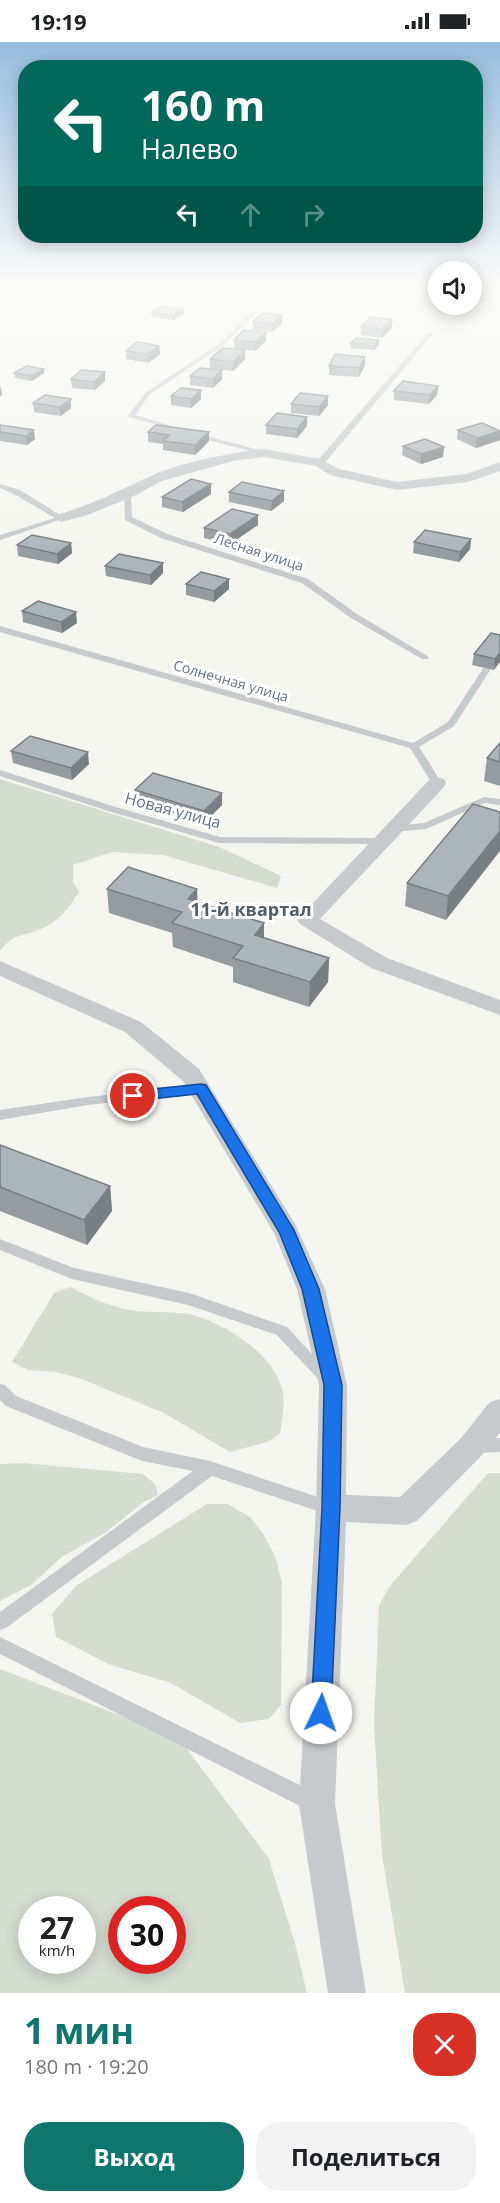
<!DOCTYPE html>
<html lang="ru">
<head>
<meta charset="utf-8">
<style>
  :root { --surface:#fff; --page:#f2f2f2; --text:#202124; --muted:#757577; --accent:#0f766e }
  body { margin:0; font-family:"Open Sans",sans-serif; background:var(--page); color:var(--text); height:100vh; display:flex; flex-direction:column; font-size:22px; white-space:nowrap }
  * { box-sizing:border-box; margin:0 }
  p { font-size:20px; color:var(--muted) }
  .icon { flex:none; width:33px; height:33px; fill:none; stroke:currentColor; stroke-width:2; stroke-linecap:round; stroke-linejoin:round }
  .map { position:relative; height:1951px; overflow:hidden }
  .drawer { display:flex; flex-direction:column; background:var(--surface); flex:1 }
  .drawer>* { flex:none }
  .banner { position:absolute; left:18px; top:18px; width:465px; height:183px; border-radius:24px; box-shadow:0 3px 15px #0003; background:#00695c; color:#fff; overflow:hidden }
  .tools { position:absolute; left:428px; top:219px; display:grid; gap:12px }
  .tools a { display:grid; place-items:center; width:54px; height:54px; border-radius:50%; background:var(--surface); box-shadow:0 3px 15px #0003; font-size:30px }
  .speed { position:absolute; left:18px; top:1854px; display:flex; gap:12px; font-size:30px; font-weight:700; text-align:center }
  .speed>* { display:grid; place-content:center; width:78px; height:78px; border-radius:50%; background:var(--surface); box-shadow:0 3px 15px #0003; line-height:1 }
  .speed small { font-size:15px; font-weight:400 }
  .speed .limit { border:9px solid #d22; background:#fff; color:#111 }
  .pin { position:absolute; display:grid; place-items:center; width:51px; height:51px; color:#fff; margin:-26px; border:3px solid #fff; border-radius:50%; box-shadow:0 2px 6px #0007 }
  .me { position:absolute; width:66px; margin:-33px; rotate:3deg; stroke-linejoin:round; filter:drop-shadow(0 0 4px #0008) }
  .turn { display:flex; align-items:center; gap:21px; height:126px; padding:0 24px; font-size:27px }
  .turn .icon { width:78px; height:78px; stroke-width:2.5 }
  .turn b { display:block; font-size:42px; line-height:51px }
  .lanes { display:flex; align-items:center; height:57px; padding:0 24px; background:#0003; justify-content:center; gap:30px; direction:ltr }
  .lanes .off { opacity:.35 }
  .round { display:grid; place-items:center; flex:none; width:63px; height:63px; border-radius:24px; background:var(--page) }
  .headline { display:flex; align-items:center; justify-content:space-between; height:102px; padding:0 24px }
  h1 { font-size:36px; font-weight:700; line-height:45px; color:var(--accent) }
  .action { display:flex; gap:12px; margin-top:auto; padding:12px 24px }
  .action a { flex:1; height:69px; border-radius:24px; background:var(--accent); color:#fff; font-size:24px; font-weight:700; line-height:69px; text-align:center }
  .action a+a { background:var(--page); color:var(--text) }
  .status { display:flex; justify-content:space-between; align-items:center; height:42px; padding:0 30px; background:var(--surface); direction:ltr }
  .status svg { height:16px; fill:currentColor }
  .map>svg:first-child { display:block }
</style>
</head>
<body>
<div class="status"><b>19:19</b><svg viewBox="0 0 49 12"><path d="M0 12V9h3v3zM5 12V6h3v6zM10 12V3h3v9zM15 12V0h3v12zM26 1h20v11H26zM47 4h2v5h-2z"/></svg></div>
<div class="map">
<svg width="500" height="1951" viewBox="0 0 500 1951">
  <rect width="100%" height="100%" fill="#f5f5f0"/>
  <!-- green -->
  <g fill="#d5ddd1" fill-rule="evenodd">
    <path d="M0,737L219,805L281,834L277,846L163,813L112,810L73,823V840L79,850C69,865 59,880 41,887C21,895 14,891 0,909Z"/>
    <path d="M70,1245C91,1256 115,1267 138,1269C156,1271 176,1269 193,1273C227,1283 276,1313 283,1351C285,1365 282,1378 280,1392L267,1400L230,1410L164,1371L79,1336L56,1330L28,1328L12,1320L54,1251Z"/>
    <polygon points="23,1421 143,1432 155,1442 158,1453 144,1460 105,1491 63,1514 31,1543 0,1559 0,1422"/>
    <polygon points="488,1431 500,1431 500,1951 405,1951 382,1813 374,1683 379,1564 389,1545"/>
    <polygon points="207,1462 228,1462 250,1475 264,1493 275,1514 282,1541 281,1663 269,1677 240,1681 171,1641 108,1622 56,1595 52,1572 77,1543"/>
    <path d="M0,1627L179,1696L269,1817L296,1905L307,1951H0ZM32,1868H82V1918H32ZM122,1868H172V1918H122Z"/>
  </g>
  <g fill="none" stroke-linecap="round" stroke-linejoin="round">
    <!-- service -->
    <g fill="#c7cacd" fill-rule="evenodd">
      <polygon points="253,269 258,270 223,304 150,352 135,373 181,387 181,389 129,375 128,374 146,350 219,302"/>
      <polygon points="428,291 433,292 323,423 317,423 317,419"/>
      <polygon points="195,391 266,410 268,411 264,413 193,394 193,392"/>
      <polygon points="0,442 20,448 65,476 0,498 0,493 55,476 14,452 0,446"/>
      <polygon points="124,450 131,452 132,475 167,492 308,537 357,572 429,615 428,617 422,617 351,576 302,541 161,496 125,478"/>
      <polygon points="0,584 413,701 448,680 484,625 487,624 491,627 454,684 419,705 442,741 437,744 433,743 410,706 0,590"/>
      <polygon points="0,728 116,765 220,795 380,796 385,799 380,802 219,801 108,769 0,734"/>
      <polygon points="484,755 500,757 500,763 485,761 426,787 392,790 387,787 392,784 424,781"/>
      <polygon points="201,1043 207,1047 205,1050 88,1063 0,1078 0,1068 88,1055"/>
      <polygon points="0,1197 74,1226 189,1251 287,1285 333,1335 330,1339 325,1341 320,1339 277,1293 188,1263 72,1237 0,1208"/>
      <polygon points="0,1342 5,1343 16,1354 143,1405 210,1419 336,1461 338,1466 336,1471 330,1473 212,1434 6,1586 0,1588 0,1570 193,1429 142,1419 6,1364 0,1358"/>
      <polygon points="500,1396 500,1410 475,1411 469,1409 467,1404 469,1399"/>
      <polygon points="0,1595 320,1753 322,1760 320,1767 313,1769 306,1767 0,1612"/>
    </g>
    <!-- minor -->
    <g fill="#c7cacd" fill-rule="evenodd">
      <path d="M264,407L320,417L339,427L397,440L466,432L500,420V429L468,440L397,448L330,433L316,424L264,415L233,419L162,439L132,455L87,473L61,480L54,476L56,473C92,463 118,449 151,434C181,420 231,411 264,407Z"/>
      <polygon points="437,735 444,737 446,741 444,745 320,877 387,916 500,958 500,973 371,926 300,882 297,878 430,737"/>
      <polygon points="0,919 141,980 199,1027 295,1182 325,1247 347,1343 346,1453 400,1455 461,1396 490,1360 500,1357 500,1391 481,1414 417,1479 406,1483 346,1480 335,1762 366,1951 328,1951 299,1762 316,1466 319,1343 297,1247 274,1191 183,1039 125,990 0,934"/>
    </g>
  </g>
  <!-- wall -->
  <g fill="#949ca0">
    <polygon points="152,270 184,272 173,278 152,275"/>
    <polygon points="282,273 282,282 272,290 253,288 253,279"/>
    <polygon points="361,285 392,286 382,296 361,293"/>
    <polygon points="234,298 266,299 255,309 234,306"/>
    <polygon points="379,298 379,303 374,308 351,306 351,301"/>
    <polygon points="159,304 160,312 148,321 126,317 126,309"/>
    <polygon points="245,308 245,317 233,329 210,326 210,317"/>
    <polygon points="365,323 359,335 329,333 329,324"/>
    <polygon points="105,330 105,339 95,348 72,346 71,337"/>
    <polygon points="14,331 44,331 32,339 15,336"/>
    <polygon points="190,334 222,337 213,346 190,343"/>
    <polygon points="438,344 437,353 429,362 394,358 394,349"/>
    <polygon points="201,348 201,357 191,366 171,363 171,354"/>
    <polygon points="328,354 328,363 319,374 291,371 291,362"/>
    <polygon points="71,357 71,366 61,374 34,370 33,361"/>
    <polygon points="307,375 307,384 297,396 266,392 266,383"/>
    <polygon points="0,383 35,397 27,403 0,399"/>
    <polygon points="458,388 500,398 476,406 457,397"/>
    <polygon points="148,390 209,390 209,399 195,413 163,408 163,402 148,400"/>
    <polygon points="403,404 444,405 443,415 421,422 402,413"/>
    <polygon points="229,450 284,459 271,469 229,460"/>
    <polygon points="211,452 183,470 162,465 162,455"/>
    <polygon points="258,483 230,502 204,496 204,486"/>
    <polygon points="471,497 470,507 459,520 413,511 414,500"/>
    <polygon points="71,501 72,511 58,522 18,514 17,503"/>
    <polygon points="105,524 163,531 151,543 106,534"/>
    <polygon points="186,542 229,547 214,560 186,553"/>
    <polygon points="22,569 77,581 62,591 23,580"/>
    <polygon points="500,593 494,628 472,623 474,612"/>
    <polygon points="500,701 500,744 484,739 487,716"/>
    <polygon points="11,709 89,722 72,738 13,721"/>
    <polygon points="135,748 222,751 222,763 204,781 135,759"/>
    <polygon points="473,762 446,878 405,864 407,841"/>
    <polygon points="107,847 198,860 264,881 264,896 329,916 328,940 309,965 233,940 233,925 173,905 172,891 109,871"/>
    <polygon points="0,1103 110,1144 112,1169 87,1203 0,1169"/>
  </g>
  <!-- shaded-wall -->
  <g fill="#787f82">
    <polygon points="183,267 184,272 173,278 172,274"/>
    <polygon points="282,273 282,282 272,290 272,282"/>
    <polygon points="392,278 392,286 382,296 382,287"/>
    <polygon points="266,291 266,299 255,309 255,300"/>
    <polygon points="379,298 379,303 374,308 374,304"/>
    <polygon points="159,304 160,312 148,321 148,312"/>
    <polygon points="245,308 245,317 233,329 233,320"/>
    <polygon points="365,315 365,323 359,335 359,326"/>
    <polygon points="44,327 44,331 32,339 31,334"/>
    <polygon points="222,328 222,337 213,346 213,337"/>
    <polygon points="105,330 105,339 95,348 94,340"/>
    <polygon points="438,344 437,353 429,362 430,353"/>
    <polygon points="0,345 1,345 2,353 0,355"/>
    <polygon points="201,348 201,357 191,366 191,357"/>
    <polygon points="328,354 328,363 319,374 319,365"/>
    <polygon points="71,357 71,366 61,374 60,365"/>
    <polygon points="307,375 307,384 297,396 297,387"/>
    <polygon points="34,388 35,397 27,403 26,394"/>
    <polygon points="500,389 500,398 476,406 477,396"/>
    <polygon points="209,390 209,399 195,413 195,403"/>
    <polygon points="444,405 443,415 421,422 421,412"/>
    <polygon points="211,442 211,452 183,470 182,460"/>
    <polygon points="284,449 284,459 271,469 272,459"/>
    <polygon points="258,473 258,483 230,502 230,492"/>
    <polygon points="471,497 470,507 459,520 460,510"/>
    <polygon points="71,501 72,511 58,522 57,512"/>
    <polygon points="163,521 163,531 151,543 150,533"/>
    <polygon points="229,537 229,547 214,560 214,549"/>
    <polygon points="76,570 77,581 62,591 61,580"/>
    <polygon points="500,611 500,620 494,628 495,617"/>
    <polygon points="88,710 89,722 72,738 71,726"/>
    <polygon points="222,751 222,763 204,781 204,769"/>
    <polygon points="500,789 500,809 446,878 448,854"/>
    <polygon points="197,847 198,870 188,857"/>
    <polygon points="264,881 264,905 255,893"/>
    <polygon points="329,916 328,940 309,965 310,940"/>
    <polygon points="110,1144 112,1169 87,1203 84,1178"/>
  </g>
  <!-- building -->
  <g fill="#acb5ba" stroke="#787f82" stroke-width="1.5">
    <polygon points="163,264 183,267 172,274 152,270"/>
    <polygon points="263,271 282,273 272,282 253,279"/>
    <polygon points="371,275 392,278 382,287 361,285"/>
    <polygon points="244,288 266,291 255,300 234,298"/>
    <polygon points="356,296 379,298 374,304 351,301"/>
    <polygon points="137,300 159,304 148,312 126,309"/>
    <polygon points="223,306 245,308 233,320 210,317"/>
    <polygon points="335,312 365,315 359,326 329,324"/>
    <polygon points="27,324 44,327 31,334 14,331"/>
    <polygon points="200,326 222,328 213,337 190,334"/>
    <polygon points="82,328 105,330 94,340 71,337"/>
    <polygon points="403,339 438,344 430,353 394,349"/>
    <polygon points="181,346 201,348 191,357 171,354"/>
    <polygon points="300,351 328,354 319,365 291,362"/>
    <polygon points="45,353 71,357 60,365 33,361"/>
    <polygon points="277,371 307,375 297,387 266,383"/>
    <polygon points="482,381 500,389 477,396 458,388"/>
    <polygon points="0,383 34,388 26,394 0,390"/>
    <polygon points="156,383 209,390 195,403 163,399 169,393 148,390"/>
    <polygon points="425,397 444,405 421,412 403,404"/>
    <polygon points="191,437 211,442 182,460 162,455"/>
    <polygon points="242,440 284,449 272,459 229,450"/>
    <polygon points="232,467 258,473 230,492 204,486"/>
    <polygon points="425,488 471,497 460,510 414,500"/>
    <polygon points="32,493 71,501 57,512 17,503"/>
    <polygon points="119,512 163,521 150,533 105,524"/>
    <polygon points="201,530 229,537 214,549 186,542"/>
    <polygon points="38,559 76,570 61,580 22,569"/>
    <polygon points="491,591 500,593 500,611 495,617 474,612"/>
    <polygon points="30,694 88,710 71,726 11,709"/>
    <polygon points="500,701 500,720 487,716"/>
    <polygon points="153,731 222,751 204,769 135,748"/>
    <polygon points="473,762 500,770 500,789 448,854 407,841"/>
    <polygon points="128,825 197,847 188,857 264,881 255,893 329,916 310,940 233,916 243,904 172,881 182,870 107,847"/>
    <polygon points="0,1103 110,1144 84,1178 0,1145"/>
  </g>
  <!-- sky -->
  <linearGradient id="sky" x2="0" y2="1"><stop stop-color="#97bcde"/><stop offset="0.47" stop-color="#fafaf8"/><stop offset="1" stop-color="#fafaf8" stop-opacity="0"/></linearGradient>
  <rect width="500" height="513" fill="url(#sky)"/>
  <!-- route -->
  <polygon fill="#1a73e8" stroke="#114b97" stroke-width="1.5" points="201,1042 206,1043 294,1188 319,1247 342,1343 340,1466 331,1671 328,1678 321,1681 314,1678 311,1671 322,1466 324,1343 302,1247 279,1190 197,1052 133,1059 126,1054 133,1049"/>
  <g text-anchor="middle" stroke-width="6" stroke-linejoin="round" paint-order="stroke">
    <!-- far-street labels -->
    <g font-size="14" fill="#617585" stroke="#fff">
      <text transform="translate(259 510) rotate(18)" y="5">Лесная улица</text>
      <text transform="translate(231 639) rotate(16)" y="5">Солнечная улица</text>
    </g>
    <!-- street labels -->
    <g font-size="16" fill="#617585" stroke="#fff">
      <text transform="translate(173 768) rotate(15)" y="6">Новая улица</text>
    </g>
    <!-- neighbourhood labels -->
    <g font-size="18" font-weight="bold" fill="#4f5e69" stroke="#fff">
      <text x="251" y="874">11-й квартал</text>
    </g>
  </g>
</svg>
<div class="tools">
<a><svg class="icon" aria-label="sound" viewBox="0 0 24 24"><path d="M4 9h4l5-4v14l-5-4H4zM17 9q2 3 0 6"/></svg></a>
</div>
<div class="speed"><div>27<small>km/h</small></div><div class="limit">30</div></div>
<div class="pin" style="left:133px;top:1054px;background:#d93025"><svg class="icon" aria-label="arrive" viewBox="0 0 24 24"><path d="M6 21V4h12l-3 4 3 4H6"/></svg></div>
<svg class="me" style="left:321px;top:1671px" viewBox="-20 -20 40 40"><circle r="19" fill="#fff"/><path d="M0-13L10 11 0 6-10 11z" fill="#1a73e8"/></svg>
<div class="banner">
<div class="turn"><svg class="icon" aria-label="left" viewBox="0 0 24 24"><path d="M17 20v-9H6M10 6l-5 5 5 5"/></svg><div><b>160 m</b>Налево</div></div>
<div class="lanes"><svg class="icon" aria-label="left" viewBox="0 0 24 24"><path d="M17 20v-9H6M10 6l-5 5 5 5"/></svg><svg class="icon off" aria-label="ahead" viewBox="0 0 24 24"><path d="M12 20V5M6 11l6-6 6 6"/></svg><svg class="icon off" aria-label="right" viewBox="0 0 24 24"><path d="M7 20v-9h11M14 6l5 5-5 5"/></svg></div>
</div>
</div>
<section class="drawer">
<div class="headline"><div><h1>1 мин</h1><p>180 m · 19:20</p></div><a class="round" style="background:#d93025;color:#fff"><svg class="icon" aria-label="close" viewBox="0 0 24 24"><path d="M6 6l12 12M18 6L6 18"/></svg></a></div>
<div class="action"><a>Выход</a><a>Поделиться</a></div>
</section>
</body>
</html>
